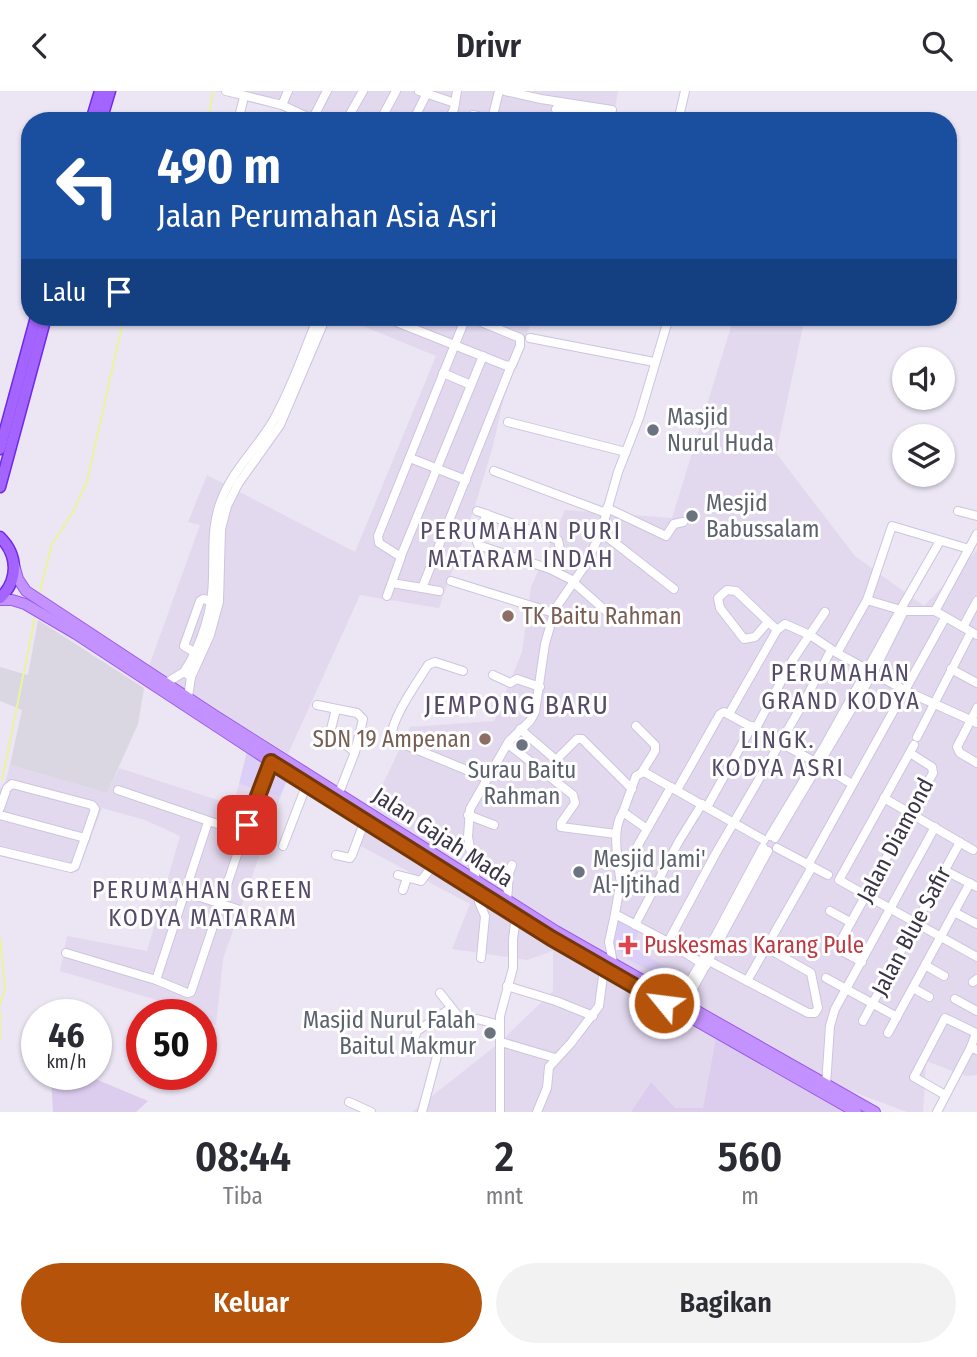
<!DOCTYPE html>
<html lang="id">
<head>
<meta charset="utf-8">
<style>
  :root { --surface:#fff; --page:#f2f2f3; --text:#2b2b33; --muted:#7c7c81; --accent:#b45309 }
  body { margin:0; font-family:"Fira Sans Condensed",sans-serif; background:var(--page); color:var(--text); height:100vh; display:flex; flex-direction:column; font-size:26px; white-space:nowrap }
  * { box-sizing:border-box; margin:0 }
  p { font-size:23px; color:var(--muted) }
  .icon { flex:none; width:38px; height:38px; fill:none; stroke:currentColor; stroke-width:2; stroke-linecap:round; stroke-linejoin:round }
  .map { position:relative; height:1021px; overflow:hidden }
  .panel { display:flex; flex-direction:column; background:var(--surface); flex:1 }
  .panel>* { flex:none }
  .banner { position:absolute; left:21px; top:21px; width:936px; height:214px; border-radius:28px; box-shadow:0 2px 5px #0004; background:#1a4fa0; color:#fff; overflow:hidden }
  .controls { position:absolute; left:892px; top:256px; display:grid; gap:14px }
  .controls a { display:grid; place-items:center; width:63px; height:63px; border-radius:50%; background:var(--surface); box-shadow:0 2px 5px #0004; font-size:35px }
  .speed { position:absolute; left:21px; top:908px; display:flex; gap:14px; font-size:35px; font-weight:700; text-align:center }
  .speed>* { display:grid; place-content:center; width:91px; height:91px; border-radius:50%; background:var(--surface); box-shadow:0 2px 5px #0004; line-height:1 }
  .speed small { font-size:18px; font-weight:400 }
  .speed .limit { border:10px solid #d22; background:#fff; color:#111 }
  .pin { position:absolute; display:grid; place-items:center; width:60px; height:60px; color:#fff; margin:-30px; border-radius:14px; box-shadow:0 4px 10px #0006 }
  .me { position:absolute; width:77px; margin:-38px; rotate:299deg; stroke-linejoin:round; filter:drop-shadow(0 0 5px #0008) }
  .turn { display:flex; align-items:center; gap:24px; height:147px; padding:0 21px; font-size:32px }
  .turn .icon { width:91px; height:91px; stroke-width:2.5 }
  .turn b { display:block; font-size:49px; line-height:60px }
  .then { display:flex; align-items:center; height:66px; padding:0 21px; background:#0003; gap:14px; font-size:26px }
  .eta { display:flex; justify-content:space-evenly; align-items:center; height:119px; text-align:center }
  .eta b { font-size:42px; font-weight:600; line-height:49px }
  .cta { display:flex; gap:14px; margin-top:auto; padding:14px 21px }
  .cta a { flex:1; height:80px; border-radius:42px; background:var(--accent); color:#fff; font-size:28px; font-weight:600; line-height:80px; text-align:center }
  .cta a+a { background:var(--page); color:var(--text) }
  header { display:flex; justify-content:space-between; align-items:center; height:91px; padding:0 21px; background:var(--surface); font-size:32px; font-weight:600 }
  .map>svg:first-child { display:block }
</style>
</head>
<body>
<header><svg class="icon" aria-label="back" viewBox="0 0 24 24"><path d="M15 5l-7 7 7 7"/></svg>Drivr<svg class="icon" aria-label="search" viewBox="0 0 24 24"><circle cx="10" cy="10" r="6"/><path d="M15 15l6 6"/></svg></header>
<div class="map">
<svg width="977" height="1021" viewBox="0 0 977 1021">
  <rect width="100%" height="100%" fill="#ebe5f4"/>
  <!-- residential -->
  <g fill="#e3d9ef">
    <polygon points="216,0 618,0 614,24 552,15 550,30 310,30 279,17"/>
    <polygon points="367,226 435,226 457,233 460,226 533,226 503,310 493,355 474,418 439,517 360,504 288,663 148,578 200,434 188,431 207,384 355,461 436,265 363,235"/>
    <polygon points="734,226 805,226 776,362 855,465 924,515 977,459 977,984 966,985 926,970 923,1021 907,1021 829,992 813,1021 412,1021 499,952 553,900 553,860 527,869 452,858 470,813 355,752 410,636 494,630 522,561 531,496 565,419 672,427"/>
    <polygon points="10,674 107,702 119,677 233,714 239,693 280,706 223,868 216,934 201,927 201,924 195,924 167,912 60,880 67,845 147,860 180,745 145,729 102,717 78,781 0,763 0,697 4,697"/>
  </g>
  <!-- commercial -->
  <g fill="#dbcef7">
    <polygon points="247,660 288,687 280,706 239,693"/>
    <polygon points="615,829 639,840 628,864 610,855 617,840 611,837"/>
    <polygon points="633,857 686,887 681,896 627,868"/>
  </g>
  <!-- industrial -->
  <polygon fill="#dad7e3" points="38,529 144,597 138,633 107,702 10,674 22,619 0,610 0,576 28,584"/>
  <!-- education -->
  <g fill="#dccdee">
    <polygon points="716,947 847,1021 631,1021 651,991 675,1017 703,1017"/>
    <polygon points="51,984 86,984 148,1010 136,1021 53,1021"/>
  </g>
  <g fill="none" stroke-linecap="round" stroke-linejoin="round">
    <!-- stream -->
    <g stroke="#e8f59c" stroke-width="2">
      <polyline points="208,30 213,0"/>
      <polyline points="39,503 52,453 73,421 87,390 124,226"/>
      <polyline points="2,689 35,526"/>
      <polyline points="0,847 5,897 0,914"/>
      <polyline points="0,920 0,949"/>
    </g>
    <defs>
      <g id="minor">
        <polyline points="226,0 282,14 316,30"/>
        <polyline points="419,0 455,12"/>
        <polyline points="505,0 541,8 612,19"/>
        <polyline points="282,14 288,0"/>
        <polyline points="556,18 633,30"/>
        <polyline points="473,24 498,30"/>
        <polyline points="313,27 327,0"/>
        <polyline points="492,28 499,0"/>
        <polyline points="238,30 243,10"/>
        <polyline points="346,30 363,0"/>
        <polyline points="380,30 396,0"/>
        <polyline points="413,30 428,0"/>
        <polyline points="448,30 454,18 457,0"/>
        <polyline points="678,30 685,0"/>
        <polyline points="384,226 507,275 512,274 520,255 520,247 469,226"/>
        <polyline points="530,247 654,271"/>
        <polyline points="443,282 471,294"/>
        <polyline points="508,331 626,361"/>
        <polyline points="410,367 466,389"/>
        <polyline points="494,380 606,422"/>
        <polyline points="607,417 666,445 674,433 683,431"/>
        <polyline points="477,420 558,449 560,458 550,478"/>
        <polyline points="958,420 977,425"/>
        <polyline points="487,423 476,448 478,454 550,478 574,490"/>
        <polyline points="601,441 674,498"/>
        <polyline points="401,465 483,265"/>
        <polyline points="451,490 554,522"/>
        <polyline points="573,491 615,528"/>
        <polyline points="392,492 422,497 511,275"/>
        <polyline points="422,497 439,500"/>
        <polyline points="387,505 401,466 379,452 378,445 466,226"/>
        <polyline points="867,509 904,520 935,520 977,544"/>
        <polyline points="902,516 940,450"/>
        <polyline points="935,520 977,443"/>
        <polyline points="768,531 755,546 744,548 720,517 718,507 727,499 736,500 777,539"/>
        <polyline points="963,536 977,510"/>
        <polyline points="194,561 184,555 200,510 203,508 216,511"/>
        <polyline points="837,562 867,509 892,435 969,458"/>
        <polyline points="951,578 977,592"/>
        <path d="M463,580L435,571L428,574C417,592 391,627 391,648L486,687"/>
        <path d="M184,581C202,553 213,518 213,485C214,459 211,436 221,410C232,380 257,357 273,330C292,297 304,260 318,226"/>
        <polyline points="493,584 510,592 517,588 540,596"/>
        <polyline points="191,586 210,544 219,511 221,438 227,415 238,393 280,334 326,226"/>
        <polyline points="166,592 184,581 191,586 188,606"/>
        <polyline points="317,614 357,622 363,628 355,661 339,702"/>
        <polyline points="977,617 957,656 960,662 977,672"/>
        <polyline points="336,618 330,642 355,661"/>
        <polyline points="729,623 777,539 785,533 810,544 837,562 906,600 977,632"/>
        <polyline points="636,635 655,654 655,660 642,681"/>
        <polyline points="756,637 792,570 825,521"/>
        <polyline points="520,638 556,669 577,648 582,648 632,698"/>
        <polyline points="917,646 971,541"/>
        <polyline points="508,653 573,704 575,712 561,732 561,736 616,743"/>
        <polyline points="914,654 839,789 977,866"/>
        <polyline points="671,696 629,770 620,794 615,823 668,851 706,875"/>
        <polyline points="118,699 244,742"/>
        <polyline points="677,699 720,623 724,621 819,673 852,693"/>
        <polyline points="884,707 973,759"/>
        <polyline points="707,716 752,635"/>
        <polyline points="0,717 7,697 12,693 92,714 95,718 85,747 0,724"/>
        <polyline points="468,724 494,734"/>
        <polyline points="647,738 623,721 636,685 644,681 764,749"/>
        <polyline points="770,745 825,654 902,516 904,520 873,582 775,747"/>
        <polyline points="283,755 308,690"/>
        <polyline points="777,757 828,784"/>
        <polyline points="0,760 71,777 75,775 85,747"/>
        <polyline points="336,764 350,767 352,764 365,729"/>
        <polyline points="808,774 945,527"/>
        <polyline points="944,779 977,796"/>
        <polyline points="398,784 421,790 434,773"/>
        <path d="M620,787C618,767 611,739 623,721"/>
        <polyline points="476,790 468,746 470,718 509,650 530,630 535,621 545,553 555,518 586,473 601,441 618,381 639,327 669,226"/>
        <polyline points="169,796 237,818"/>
        <polyline points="403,799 407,787"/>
        <polyline points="478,802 479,811 485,825 481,867"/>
        <polyline points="507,810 509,782 512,774"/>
        <polyline points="830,820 850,831"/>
        <polyline points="954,821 977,833"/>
        <polyline points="635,834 679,750 702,713"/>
        <polyline points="668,851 716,762 805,609 831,559"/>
        <polyline points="66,862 156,889 187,902 191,901 247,734 271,671"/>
        <polyline points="709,870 808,922 815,922 818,917 811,882 767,857"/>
        <polyline points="862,871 840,859 839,853 933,682 932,676 910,662"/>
        <polyline points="613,872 609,851 615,823"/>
        <polyline points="925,874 944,885"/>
        <polyline points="826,887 897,926"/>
        <polyline points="156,889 208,731"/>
        <polyline points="747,890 812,776"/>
        <polyline points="973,891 977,888"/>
        <polyline points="507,895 556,910 593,925"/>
        <polyline points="913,897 929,906"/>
        <polyline points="440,902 466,935 477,928 500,934"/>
        <polyline points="955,908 977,920"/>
        <polyline points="677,911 702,870 763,756"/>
        <polyline points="684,914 768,760"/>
        <polyline points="863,930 960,751"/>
        <polyline points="888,942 970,792"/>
        <polyline points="501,951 555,967"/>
        <polyline points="826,994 830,935 835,918 935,736"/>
        <polyline points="945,1004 914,986 945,927 976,942 971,956"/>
        <polyline points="349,1011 371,1021"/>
        <polyline points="422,1021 437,965 435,961 416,952 414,948 417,940 451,917"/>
        <polyline points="500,1021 500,925 513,877 513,848 516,825"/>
        <polyline points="537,1021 547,997 549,976 571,952 599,915 604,878"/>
        <polyline points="937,1021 971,956 977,959"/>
      </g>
      <g id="major">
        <polyline points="14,474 18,488 26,500 214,624 556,840 875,1021"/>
        <polyline points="0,509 12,509 25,513 76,543 306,694 365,729 551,847 856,1021"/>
      </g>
      <g id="highway">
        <polyline points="91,30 100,0"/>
        <polyline points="101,30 110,0"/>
        <polyline points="0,358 36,226"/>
        <polyline points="0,396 46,226"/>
        <path d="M0,446C18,464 19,489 0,507"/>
      </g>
    </defs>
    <!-- minor casing -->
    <use href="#minor" stroke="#cec4de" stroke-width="10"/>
    <!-- major casing -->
    <use href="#major" stroke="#9b5aec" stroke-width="12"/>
    <!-- highway casing -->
    <use href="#highway" stroke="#712ae8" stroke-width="13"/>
    <!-- minor -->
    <use href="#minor" stroke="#fff" stroke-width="8"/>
    <!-- major -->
    <use href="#major" stroke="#c492ff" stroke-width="10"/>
    <!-- highway -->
    <use href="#highway" stroke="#a464ff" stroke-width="10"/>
  </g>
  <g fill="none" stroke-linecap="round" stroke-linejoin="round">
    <defs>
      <polyline id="route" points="247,734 271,671 551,847 664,912"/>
    </defs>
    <!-- route casing -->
    <use href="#route" stroke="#753606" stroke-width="18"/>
    <!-- route -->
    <use href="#route" stroke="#b45309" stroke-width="12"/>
  </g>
  <!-- markers -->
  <g fill="#6b7280" stroke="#fff" stroke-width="2.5">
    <circle cx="653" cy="339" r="7"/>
    <circle cx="692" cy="425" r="7"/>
    <circle cx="522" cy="654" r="7"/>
    <circle cx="579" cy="781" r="7"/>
    <circle cx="490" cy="942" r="7"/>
  </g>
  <g fill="#8d6e63" stroke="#fff" stroke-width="2.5">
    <circle cx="508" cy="525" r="7"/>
    <circle cx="485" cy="648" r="7"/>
  </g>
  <path fill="#e0444e" stroke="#fff" stroke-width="2.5" d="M624.5 843.5h7v7h7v7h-7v7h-7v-7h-7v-7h7z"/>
  <g text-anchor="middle" stroke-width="6" stroke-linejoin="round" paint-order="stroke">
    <!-- worship labels -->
    <g font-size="23" fill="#5b616d" stroke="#fff" text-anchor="start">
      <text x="667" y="334">Masjid<tspan x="667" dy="26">Nurul Huda</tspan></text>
      <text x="706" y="420">Mesjid<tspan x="706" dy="26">Babussalam</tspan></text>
      <text x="522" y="687" text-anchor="middle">Surau Baitu<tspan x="522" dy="26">Rahman</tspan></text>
      <text x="593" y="776">Mesjid Jami'<tspan x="593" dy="26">Al-Ijtihad</tspan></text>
      <text x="476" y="937" text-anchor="end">Masjid Nurul Falah<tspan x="476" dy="26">Baitul Makmur</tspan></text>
    </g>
    <!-- education labels -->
    <g font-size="23" fill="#785e54" stroke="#fff" text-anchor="start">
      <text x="522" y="533">TK Baitu Rahman</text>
      <text x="471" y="656" text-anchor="end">SDN 19 Ampenan</text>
    </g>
    <!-- street labels -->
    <g font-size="23" fill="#3a3446" stroke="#fff">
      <text transform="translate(443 746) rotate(33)" y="8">Jalan Gajah Mada</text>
      <text transform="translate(895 749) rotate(-62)" y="8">Jalan Diamond</text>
      <text transform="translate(911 840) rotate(-62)" y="8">Jalan Blue Safir</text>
    </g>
    <!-- health labels -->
    <g font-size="23" fill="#be3a42" stroke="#fff" text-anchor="start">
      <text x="644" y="862">Puskesmas Karang Pule</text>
    </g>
    <!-- neighbourhood labels -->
    <g font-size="24" letter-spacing="2" fill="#554a6a" stroke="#fff">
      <text x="521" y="448">PERUMAHAN PURI<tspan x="521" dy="28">MATARAM INDAH</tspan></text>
      <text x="841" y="590">PERUMAHAN<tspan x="841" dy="28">GRAND KODYA</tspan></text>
      <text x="778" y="657">LINGK.<tspan x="778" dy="28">KODYA ASRI</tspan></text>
      <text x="203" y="807">PERUMAHAN GREEN<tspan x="203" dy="28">KODYA MATARAM</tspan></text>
    </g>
    <!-- quarter labels -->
    <g font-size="26" letter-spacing="2" fill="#554a6a" stroke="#fff">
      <text x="517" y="623">JEMPONG BARU</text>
    </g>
  </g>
</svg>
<div class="controls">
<a><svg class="icon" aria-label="sound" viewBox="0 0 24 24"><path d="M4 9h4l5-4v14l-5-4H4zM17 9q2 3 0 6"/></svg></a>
<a><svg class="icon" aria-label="layers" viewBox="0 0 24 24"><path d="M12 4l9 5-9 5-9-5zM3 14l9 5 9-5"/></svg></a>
</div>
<div class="speed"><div>46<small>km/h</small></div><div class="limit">50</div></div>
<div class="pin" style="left:247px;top:734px;background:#d93025"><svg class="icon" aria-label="arrive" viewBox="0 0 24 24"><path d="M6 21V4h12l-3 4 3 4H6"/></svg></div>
<svg class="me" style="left:664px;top:912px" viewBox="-20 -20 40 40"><circle r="17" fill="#b45309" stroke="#fff" stroke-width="3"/><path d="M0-11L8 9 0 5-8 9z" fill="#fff"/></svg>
<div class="banner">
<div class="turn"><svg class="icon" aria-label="left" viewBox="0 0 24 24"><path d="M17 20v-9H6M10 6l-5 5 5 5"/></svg><div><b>490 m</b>Jalan Perumahan Asia Asri</div></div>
<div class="then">Lalu<svg class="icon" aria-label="arrive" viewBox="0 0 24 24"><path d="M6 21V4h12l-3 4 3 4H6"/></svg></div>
</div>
</div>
<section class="panel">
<div class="eta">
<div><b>08:44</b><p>Tiba</p></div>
<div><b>2</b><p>mnt</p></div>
<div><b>560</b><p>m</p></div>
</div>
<div class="cta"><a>Keluar</a><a>Bagikan</a></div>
</section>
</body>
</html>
